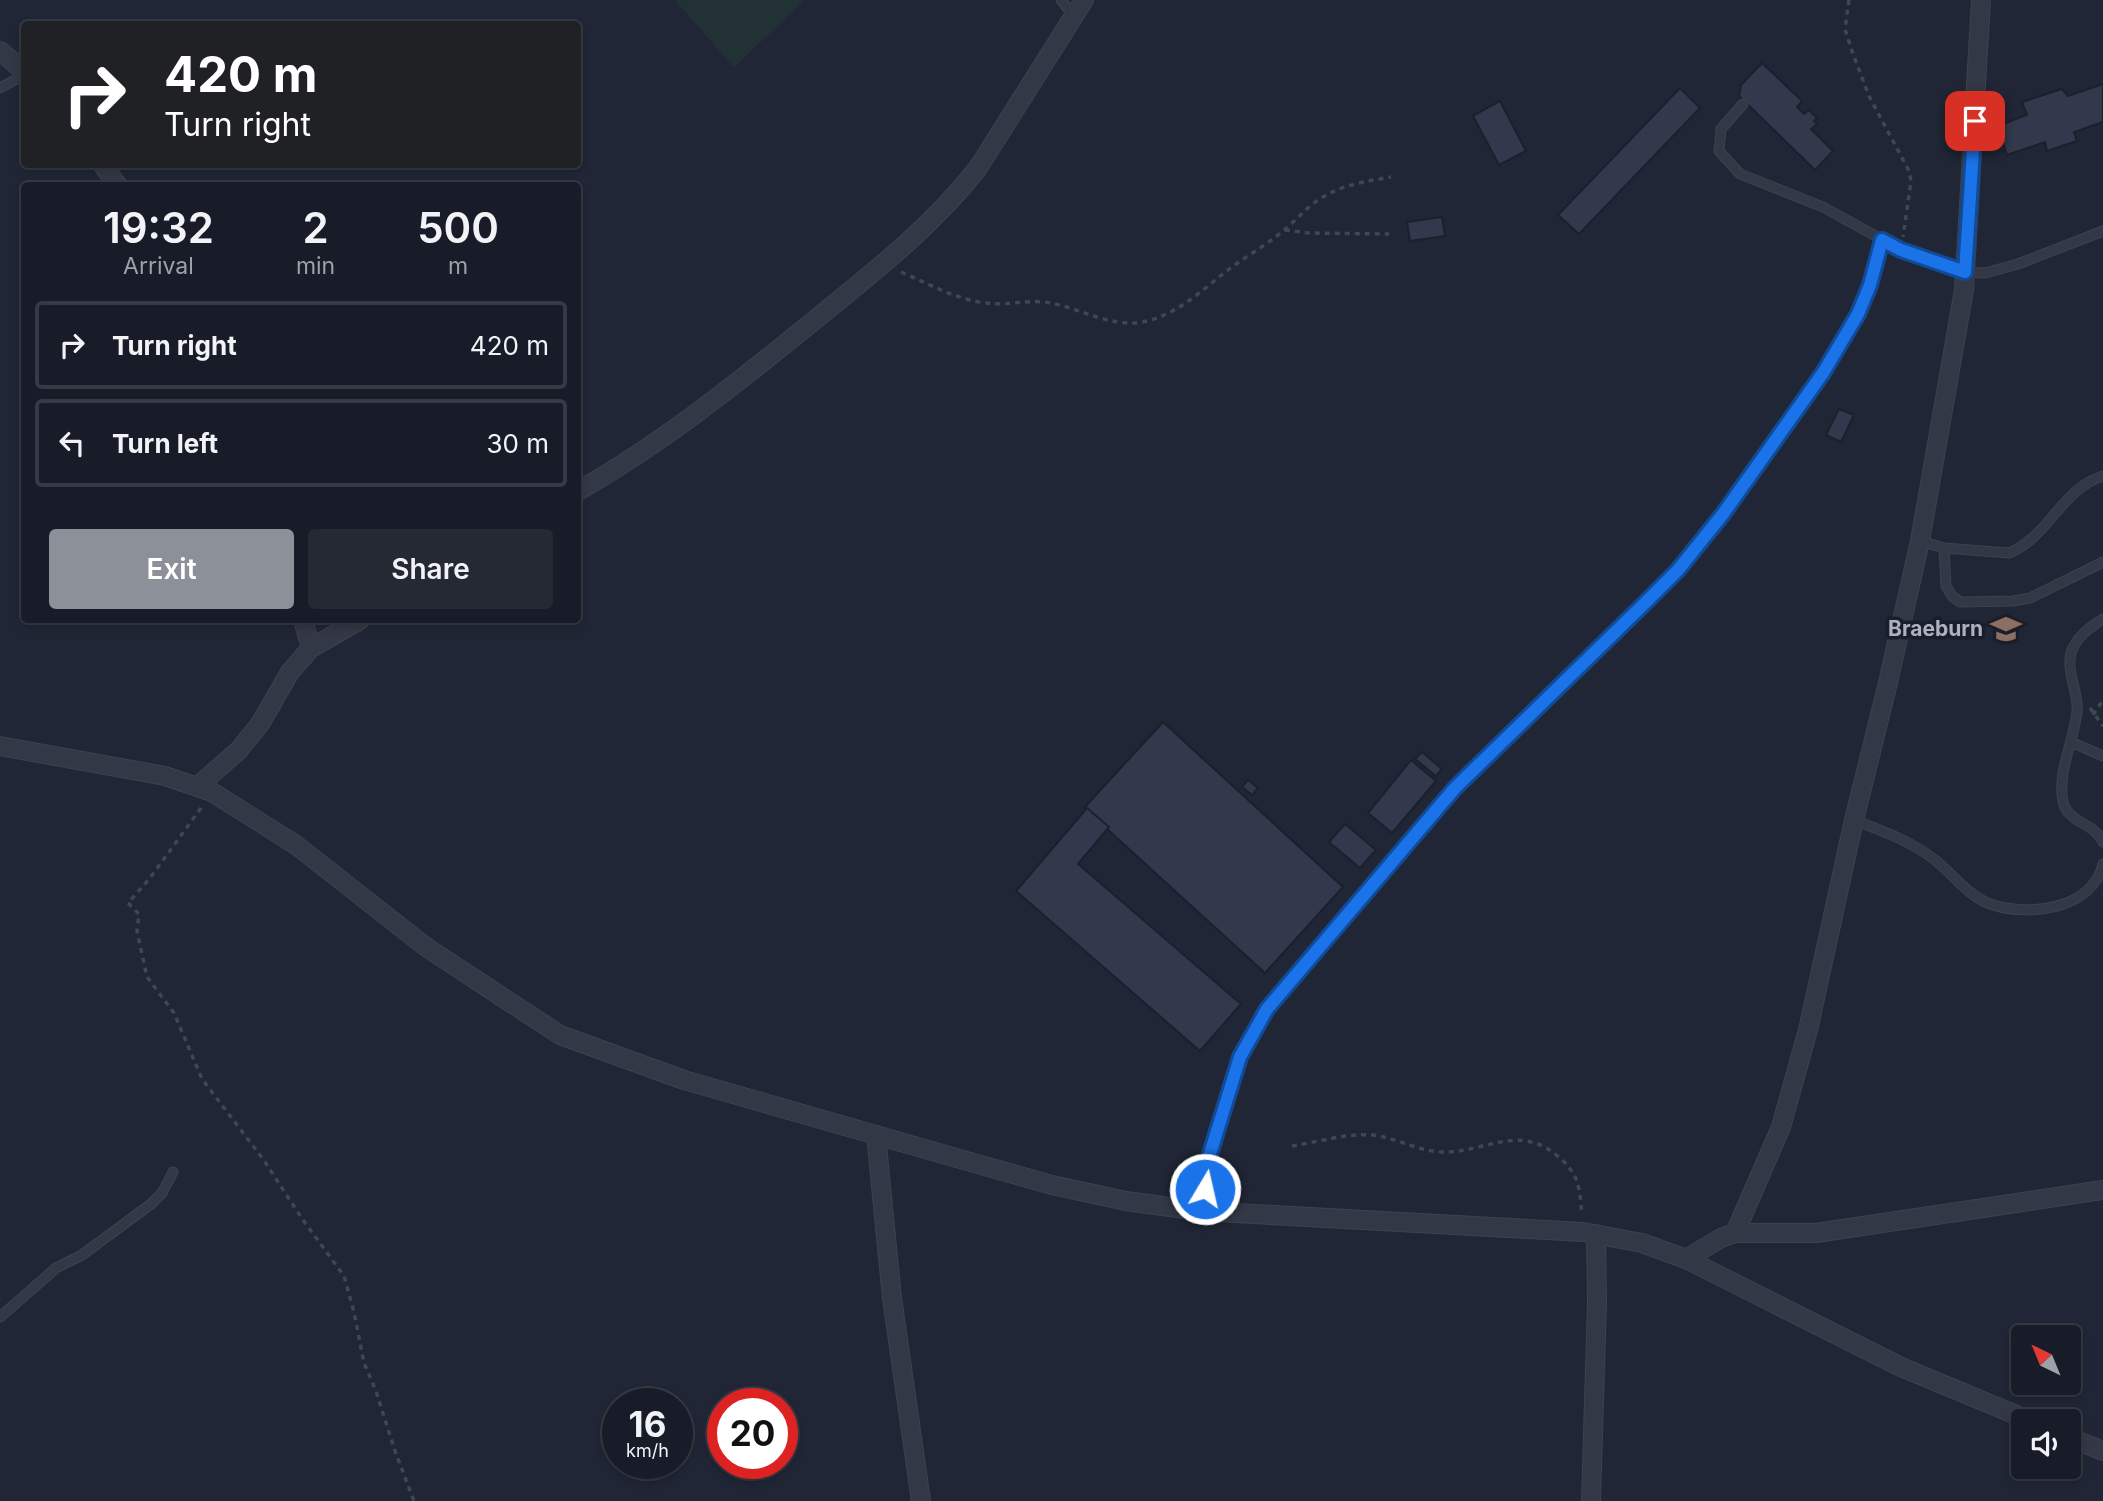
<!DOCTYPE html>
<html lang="en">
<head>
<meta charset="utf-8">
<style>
  :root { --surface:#181c28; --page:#252934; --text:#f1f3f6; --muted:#9fa1a8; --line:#363a45; --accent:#8c9099 }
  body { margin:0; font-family:Inter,sans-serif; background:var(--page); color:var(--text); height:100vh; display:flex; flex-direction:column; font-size:26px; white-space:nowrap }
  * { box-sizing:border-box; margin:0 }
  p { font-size:23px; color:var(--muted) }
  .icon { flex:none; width:38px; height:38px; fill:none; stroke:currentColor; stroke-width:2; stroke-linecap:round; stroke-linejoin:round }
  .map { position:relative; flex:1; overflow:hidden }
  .side { position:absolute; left:21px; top:182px; width:560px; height:441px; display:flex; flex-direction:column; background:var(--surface); border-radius:7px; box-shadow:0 4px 10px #0003,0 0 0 2px var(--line) }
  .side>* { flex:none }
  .guide { position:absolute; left:21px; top:21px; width:560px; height:147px; border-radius:7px; box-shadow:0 4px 10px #0003,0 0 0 2px var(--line); background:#202124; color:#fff; overflow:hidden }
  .needle { width:46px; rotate:317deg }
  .fabs { position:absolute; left:2011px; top:1325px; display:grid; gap:14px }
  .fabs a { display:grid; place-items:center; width:70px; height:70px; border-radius:7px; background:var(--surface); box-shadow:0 4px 10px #0003,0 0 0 2px var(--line); font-size:35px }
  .speed { position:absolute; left:602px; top:1388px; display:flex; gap:14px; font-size:35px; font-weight:700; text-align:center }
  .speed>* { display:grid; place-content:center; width:91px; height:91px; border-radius:50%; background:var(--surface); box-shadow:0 4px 10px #0003,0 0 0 2px var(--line); line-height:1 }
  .speed small { font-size:18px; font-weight:400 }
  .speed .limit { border:10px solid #d22; background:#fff; color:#111 }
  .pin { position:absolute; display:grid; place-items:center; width:60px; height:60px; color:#fff; margin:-30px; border-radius:14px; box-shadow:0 4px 10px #0006 }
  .me { position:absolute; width:77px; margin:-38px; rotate:9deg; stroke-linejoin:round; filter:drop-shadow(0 0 5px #0008) }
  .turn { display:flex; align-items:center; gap:24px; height:147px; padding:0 28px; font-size:32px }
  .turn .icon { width:91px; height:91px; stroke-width:2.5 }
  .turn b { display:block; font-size:49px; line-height:60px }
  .eta { display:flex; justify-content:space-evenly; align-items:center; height:119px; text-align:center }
  .eta b { font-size:42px; font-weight:600; line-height:49px }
  .primary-button { display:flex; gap:14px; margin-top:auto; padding:14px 28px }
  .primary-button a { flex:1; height:80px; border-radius:7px; background:var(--accent); color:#fff; font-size:28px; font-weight:600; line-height:80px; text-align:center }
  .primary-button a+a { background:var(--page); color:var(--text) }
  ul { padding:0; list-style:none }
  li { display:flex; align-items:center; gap:21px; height:88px; margin:0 14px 10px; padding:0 14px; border:4px solid var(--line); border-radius:7px }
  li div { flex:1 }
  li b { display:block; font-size:26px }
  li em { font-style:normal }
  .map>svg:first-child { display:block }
</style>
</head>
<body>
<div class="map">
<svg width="2103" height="1501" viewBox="0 0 2103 1501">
  <rect width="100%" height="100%" fill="#202635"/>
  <!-- green -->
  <polygon fill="#223136" points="675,0 804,0 734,68"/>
  <!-- building -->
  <g fill="#32394c" stroke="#1b202c" stroke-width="2">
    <polygon points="1762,63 1802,101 1797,107 1804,114 1809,110 1817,118 1814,121 1817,124 1811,129 1833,151 1815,170 1739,96 1741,85"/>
    <polygon points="2103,84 2103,122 2074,132 2077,141 2047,151 2045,142 2007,155 1997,126 2027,115 2022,102 2062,89 2068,96"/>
    <polygon points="1680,88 1700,108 1579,234 1558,215"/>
    <polygon points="1500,101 1526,151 1499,165 1473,116"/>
    <polygon points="1442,217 1445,236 1410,241 1407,222"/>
    <polygon points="1839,409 1854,415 1841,442 1826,435"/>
    <polygon points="1163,722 1343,887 1265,973 1084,808"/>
    <polygon points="1422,752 1442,769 1436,776 1415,759"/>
    <polygon points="1411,760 1436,781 1392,833 1368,813"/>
    <polygon points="1248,780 1258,788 1252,795 1242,787"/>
    <polygon points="1087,808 1109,827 1078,864 1241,1004 1200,1051 1016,891"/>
    <polygon points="1345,824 1376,850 1360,868 1329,842"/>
  </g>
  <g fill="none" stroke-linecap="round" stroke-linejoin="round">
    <defs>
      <g id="lane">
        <polyline points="1061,0 1073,15"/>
        <polyline points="0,88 24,75"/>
        <polyline points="1743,104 1721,129 1719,151 1740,174 1823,207 1901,250 1965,272 1985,273 2018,264 2103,231"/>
        <path d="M1920,541L1944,548L2009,553C2048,538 2062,488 2103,476"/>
        <polyline points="1944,548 1946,586 1952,596 1960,602 2013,601 2030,598 2103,562"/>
        <path d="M2103,619C2089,628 2076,637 2071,653C2066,673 2079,692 2077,712C2074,741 2057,771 2063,802C2068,823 2095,823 2103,842"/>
        <polyline points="2071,742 2103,756"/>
        <path d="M1854,820C1882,831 1911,841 1935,860C1953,874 1968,896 1990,904C2028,917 2092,910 2103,864"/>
        <polyline points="1199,1211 1210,1154 1227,1095 1240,1057 1267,1009 1455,788 1609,640 1678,570 1723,514 1823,373 1858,314 1870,284 1883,240"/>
        <polyline points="0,1317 56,1268 82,1255 151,1204 162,1193 173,1172"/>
      </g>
      <g id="street">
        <polyline points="0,51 24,71"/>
        <polyline points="102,164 118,186"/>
        <path d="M578,491C661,444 736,384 811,323C870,275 931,228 978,168L1084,0"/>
        <polyline points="303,620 311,648"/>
        <polyline points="0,746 165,776 212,792 296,845 426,947 560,1035 684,1080 960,1159 1052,1185 1126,1201 1199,1211 1583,1232 1642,1243 1686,1259 1901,1367 2031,1421"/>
        <polyline points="198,786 239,750 260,724 290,672 311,648 360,620"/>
        <polyline points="876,1135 892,1298 921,1501"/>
        <polyline points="1735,1233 1781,1127 1808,1030 1854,820 1887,687 1920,541 1964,290 1981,0"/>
        <polyline points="1686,1259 1721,1238 1735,1233 1816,1233 2103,1190"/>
        <polyline points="2068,1437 2103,1451"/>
        <polyline points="1591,1501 1597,1301 1596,1234"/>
      </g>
    </defs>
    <!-- lane casing -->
    <use href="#lane" stroke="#3d424f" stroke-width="11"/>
    <!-- street casing -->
    <use href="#street" stroke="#3d424f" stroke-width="20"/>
    <!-- path -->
    <g stroke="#3a4a4f" stroke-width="3.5" stroke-dasharray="5 5" stroke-linecap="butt">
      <polyline points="1849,0 1845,29 1853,54 1869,96 1909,171 1911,181 1903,237"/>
      <polyline points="1285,230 1309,233 1389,234"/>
      <path d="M901,272C929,284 955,299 986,303C1005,306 1024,300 1044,302C1077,306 1109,328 1142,322C1176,316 1202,290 1228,270C1246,256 1267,245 1284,230C1298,219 1309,204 1325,196C1345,184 1369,181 1391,177"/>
      <polyline points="2090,708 2103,726"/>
      <polyline points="2093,715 2103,700"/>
      <polyline points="201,808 150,878 128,903 139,914 137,931 147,977 174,1013 202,1079 263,1159 303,1220 344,1276 354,1312 364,1363 376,1391 395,1451 414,1501"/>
      <path d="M1292,1146C1318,1142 1347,1133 1373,1135C1397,1138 1422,1153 1446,1152C1486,1151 1519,1125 1555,1154C1580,1174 1579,1186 1582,1215"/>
    </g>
    <!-- lane -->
    <use href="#lane" stroke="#333846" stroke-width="9"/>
    <!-- street -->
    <use href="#street" stroke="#333846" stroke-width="18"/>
  </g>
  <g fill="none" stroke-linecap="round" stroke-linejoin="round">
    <defs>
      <polyline id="route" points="1205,1189 1210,1154 1240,1057 1267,1009 1455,788 1643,605 1678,570 1723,514 1823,373 1858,314 1870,285 1882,240 1901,250 1965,272 1975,121"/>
    </defs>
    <!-- route casing -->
    <use href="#route" stroke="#114b97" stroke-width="18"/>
    <!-- route -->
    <use href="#route" stroke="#1a73e8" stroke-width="12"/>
  </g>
  <!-- icons -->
  <defs>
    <symbol id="school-bare" viewBox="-9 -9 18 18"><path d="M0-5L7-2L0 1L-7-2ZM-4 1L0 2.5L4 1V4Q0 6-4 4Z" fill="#8d6e63" stroke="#191e2a" stroke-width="2.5" paint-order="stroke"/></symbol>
  </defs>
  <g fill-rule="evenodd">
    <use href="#school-bare" x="1984" y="607" width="44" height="44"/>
  </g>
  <g text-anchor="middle" stroke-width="7" stroke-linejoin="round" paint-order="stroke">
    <!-- poi labels -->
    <g font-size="21" font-weight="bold" fill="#adb2c3" stroke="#191e2a" text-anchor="end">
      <text x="1983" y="636">Braeburn</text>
    </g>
  </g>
</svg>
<div class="fabs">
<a><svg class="needle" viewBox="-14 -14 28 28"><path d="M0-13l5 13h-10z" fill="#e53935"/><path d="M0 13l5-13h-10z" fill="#9fa1a8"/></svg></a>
<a><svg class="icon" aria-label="sound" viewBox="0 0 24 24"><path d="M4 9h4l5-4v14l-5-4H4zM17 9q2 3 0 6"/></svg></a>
</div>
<div class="speed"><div>16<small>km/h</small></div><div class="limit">20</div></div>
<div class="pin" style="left:1975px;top:121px;background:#d93025"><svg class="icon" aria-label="arrive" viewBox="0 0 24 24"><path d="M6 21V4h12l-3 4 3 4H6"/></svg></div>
<svg class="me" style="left:1205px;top:1189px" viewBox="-20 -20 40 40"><circle r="17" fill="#1a73e8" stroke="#fff" stroke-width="3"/><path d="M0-11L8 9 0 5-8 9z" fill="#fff"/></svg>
<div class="guide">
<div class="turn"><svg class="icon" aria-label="right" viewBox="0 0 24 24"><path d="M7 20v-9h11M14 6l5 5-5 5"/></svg><div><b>420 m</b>Turn right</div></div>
</div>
<section class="side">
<div class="eta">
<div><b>19:32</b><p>Arrival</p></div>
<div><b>2</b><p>min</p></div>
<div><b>500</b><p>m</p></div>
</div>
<ul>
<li><svg class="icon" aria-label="right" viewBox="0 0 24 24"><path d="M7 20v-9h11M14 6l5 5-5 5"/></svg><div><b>Turn right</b></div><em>420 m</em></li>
<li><svg class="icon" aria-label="left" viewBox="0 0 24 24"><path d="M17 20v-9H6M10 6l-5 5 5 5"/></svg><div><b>Turn left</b></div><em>30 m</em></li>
</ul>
<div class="primary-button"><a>Exit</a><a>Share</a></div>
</section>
</div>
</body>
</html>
